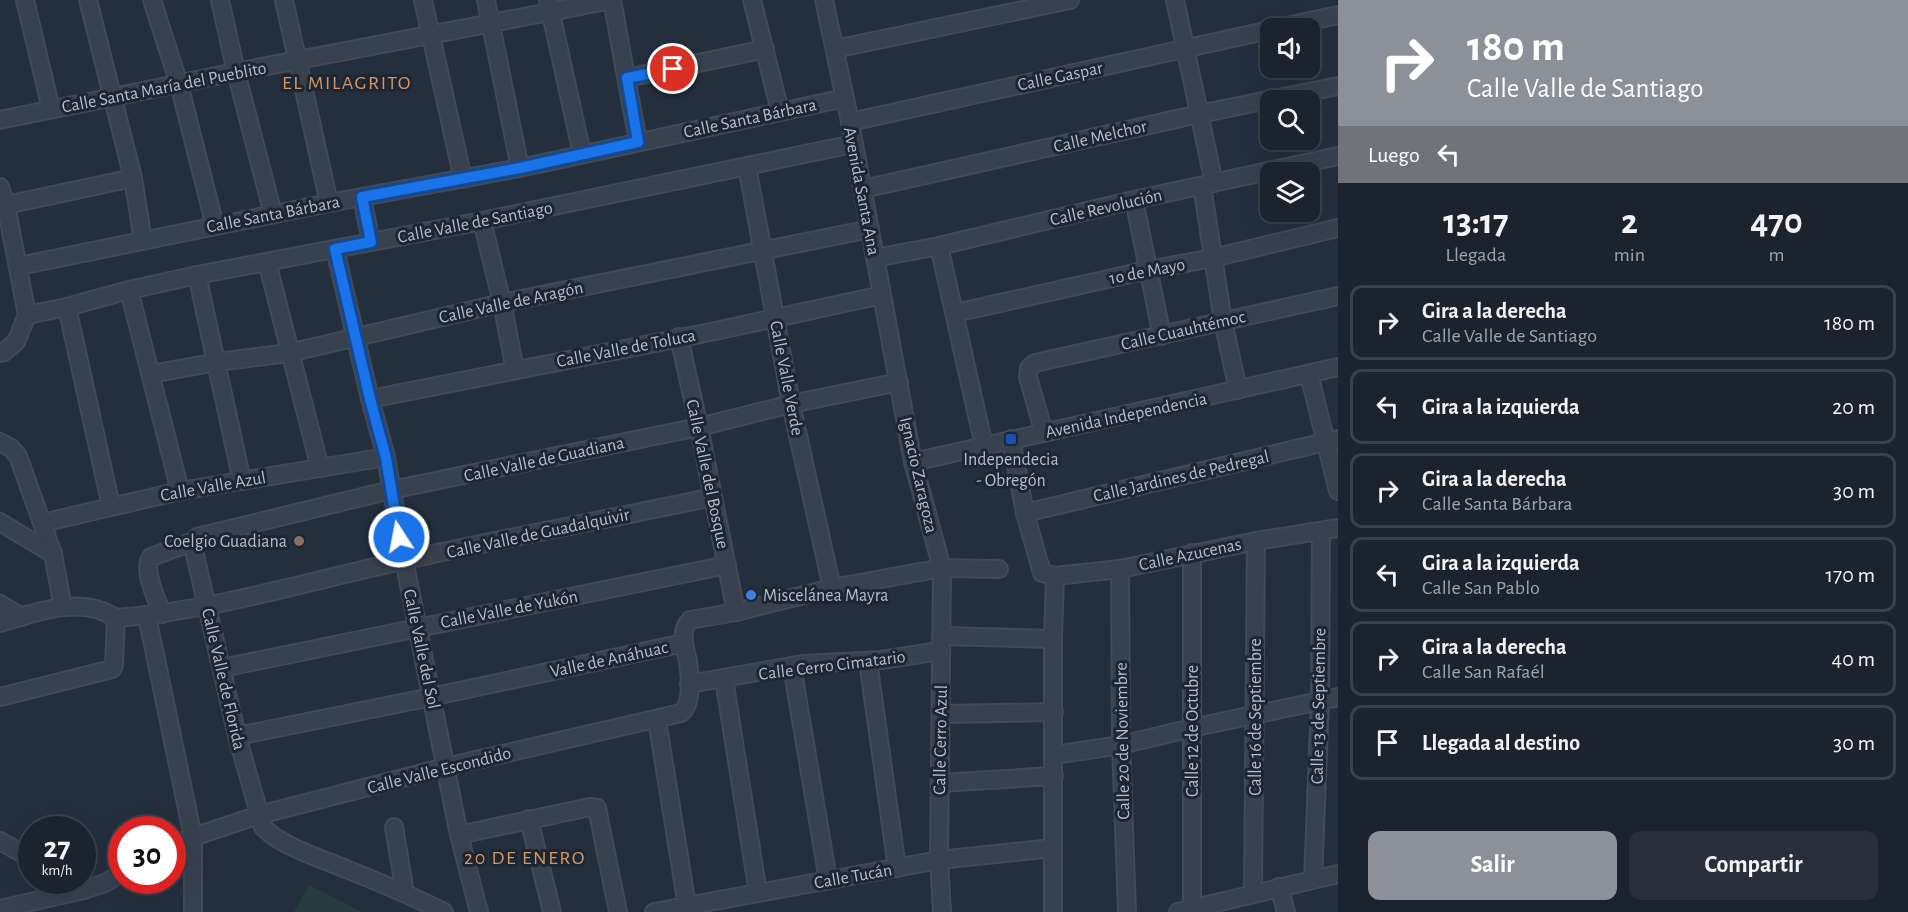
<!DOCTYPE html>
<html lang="es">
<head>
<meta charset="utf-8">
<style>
  :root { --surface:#1b232e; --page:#282f3a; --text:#f1f3f6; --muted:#a0a4aa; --line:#39404a; --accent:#8c9099 }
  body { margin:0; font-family:"Alegreya Sans",sans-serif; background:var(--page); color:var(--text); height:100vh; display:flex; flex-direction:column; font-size:22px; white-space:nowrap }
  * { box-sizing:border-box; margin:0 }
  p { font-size:20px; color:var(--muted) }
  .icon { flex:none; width:33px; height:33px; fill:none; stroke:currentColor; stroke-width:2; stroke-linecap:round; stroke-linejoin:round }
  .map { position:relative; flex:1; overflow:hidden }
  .side { display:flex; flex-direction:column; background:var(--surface); width:570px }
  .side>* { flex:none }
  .guide { background:#8c9099; color:#fff; overflow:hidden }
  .controls { position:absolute; left:1260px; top:18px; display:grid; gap:12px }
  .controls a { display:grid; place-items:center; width:60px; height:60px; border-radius:12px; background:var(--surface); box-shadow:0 6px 24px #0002,0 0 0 2px var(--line); font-size:30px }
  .speed { position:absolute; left:18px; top:816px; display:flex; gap:12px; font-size:30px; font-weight:700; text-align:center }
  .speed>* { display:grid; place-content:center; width:78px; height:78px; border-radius:50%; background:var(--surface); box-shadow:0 6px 24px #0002,0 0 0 2px var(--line); line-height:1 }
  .speed small { font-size:15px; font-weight:400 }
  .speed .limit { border:9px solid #d22; background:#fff; color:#111 }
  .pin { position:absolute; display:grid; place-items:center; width:51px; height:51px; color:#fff; margin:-26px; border:3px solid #fff; border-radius:50%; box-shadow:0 2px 6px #0007 }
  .me { position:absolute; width:66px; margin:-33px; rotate:349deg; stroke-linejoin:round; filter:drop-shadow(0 0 4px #0008) }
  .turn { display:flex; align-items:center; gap:21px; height:126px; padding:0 30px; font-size:27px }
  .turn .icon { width:78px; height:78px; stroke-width:2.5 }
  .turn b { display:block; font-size:42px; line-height:51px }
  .then { display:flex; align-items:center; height:57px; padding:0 30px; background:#0003; gap:12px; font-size:22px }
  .eta { display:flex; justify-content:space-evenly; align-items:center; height:102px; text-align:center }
  .eta b { font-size:36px; font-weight:600; line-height:42px }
  .primary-button { display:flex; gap:12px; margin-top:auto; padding:12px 30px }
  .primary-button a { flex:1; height:69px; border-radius:12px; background:var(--accent); color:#fff; font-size:24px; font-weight:600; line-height:69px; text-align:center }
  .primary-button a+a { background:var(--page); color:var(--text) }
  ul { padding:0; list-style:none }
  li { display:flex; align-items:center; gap:18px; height:75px; margin:0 12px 9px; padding:0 18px; border:3px solid var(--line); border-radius:12px }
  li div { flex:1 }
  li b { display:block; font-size:22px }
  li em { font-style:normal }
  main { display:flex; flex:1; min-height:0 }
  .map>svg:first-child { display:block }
</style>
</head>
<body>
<main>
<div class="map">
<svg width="1338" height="912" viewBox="0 0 1338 912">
  <rect width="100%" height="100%" fill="#242f3e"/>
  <!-- green -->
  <polygon fill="#263c3f" points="309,885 362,912 294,912"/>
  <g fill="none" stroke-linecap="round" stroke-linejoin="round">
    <defs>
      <g id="minor">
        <polyline points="25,0 51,109"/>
        <polyline points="88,0 133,178 143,241"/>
        <polyline points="152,0 179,84 215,226"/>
        <polyline points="220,0 236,72 273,214"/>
        <polyline points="284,0 329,203"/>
        <polyline points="423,0 463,179"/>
        <polyline points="486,0 520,168"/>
        <polyline points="548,0 582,154"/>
        <polyline points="612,0 638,142"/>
        <polyline points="752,0 780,111"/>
        <polyline points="824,0 850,122 913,462 942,568 939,860 942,912"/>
        <polyline points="1175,0 1214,183"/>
        <polyline points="1277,28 1338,15"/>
        <polyline points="835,49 1070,0"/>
        <polyline points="627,78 765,49"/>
        <polyline points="0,120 236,72 612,0"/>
        <polyline points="850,122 1270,30"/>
        <polyline points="747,166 791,404 832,588"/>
        <polyline points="1202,186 1223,321 1238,390"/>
        <polyline points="0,187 6,205 27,315 16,342 4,352 0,353"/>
        <polyline points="863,189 1199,114 1338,86"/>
        <polyline points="362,197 371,242"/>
        <polyline points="1134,200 1162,336"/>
        <polyline points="6,205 133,178"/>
        <polyline points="482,221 502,303 515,370"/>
        <polyline points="939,246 984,446"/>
        <polyline points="335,249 370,399 386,457 404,560 459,835 479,912"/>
        <polyline points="875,258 939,246 1134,200 1338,156"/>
        <polyline points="267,262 320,468"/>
        <polyline points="19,266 329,203 520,168 845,98"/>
        <polyline points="197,275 242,481"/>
        <polyline points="129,290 180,491"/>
        <polyline points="67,307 111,506"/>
        <polyline points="955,313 1148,270 1213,258 1338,228"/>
        <polyline points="27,315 67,307 129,290 197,275 482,221 853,144"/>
        <polyline points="679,337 699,427 736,612"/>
        <polyline points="151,374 217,362 289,353 502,303 870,229"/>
        <polyline points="1309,374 1338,491"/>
        <polyline points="370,399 706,333 882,295"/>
        <polyline points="1044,433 1028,377 1029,368 1035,363 1338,296"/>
        <polyline points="1011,439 1025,513 1042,573 1055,576 1120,569 1256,541 1338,528"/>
        <polyline points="0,442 11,448 18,456 53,554 63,607"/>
        <polyline points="913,462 1338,367"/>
        <polyline points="1025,513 1338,439"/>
        <polyline points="0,522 53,554"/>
        <polyline points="42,523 180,491 386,457"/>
        <path d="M192,542L237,736L263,827C282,847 320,858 346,869C379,882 412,896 444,912"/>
        <polyline points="1120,569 1121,745 1127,912"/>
        <polyline points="0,604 22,617"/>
        <path d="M162,614C157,599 142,571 151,557L192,542L197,537L391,490L699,427L791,404L899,382"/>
        <polyline points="147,616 193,837 193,912"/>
        <path d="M116,618C212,611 306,582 401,561C504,538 609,519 713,497"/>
        <path d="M0,623C37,612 80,595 116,618L114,665L112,669L0,697"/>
        <polyline points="942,636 1053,639"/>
        <polyline points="868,661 897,868"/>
        <polyline points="792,666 828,880"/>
        <polyline points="222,668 727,565"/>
        <polyline points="724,679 758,893"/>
        <polyline points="689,684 803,664 881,660 940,651"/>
        <polyline points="942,714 1054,712"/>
        <polyline points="657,720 687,906"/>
        <polyline points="237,736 431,697 684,643"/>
        <polyline points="1054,755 1121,745 1192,728 1338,697"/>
        <polyline points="940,783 1054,776"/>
        <polyline points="529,819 552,912"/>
        <polyline points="394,827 405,893"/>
        <polyline points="459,835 590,807 597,808 618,912"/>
        <polyline points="0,841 32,859"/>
        <path d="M172,846L193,837L259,815L446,767L681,713C693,704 690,676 688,662C686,651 681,639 685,628C686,625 688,622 690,620L736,612L832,588L942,568L999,569"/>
        <polyline points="1313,880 1320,700 1321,531"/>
        <polyline points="1279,887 1286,912"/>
        <polyline points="1253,893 1256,541"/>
        <polyline points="1192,908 1192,553"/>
        <polyline points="0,909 84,890 105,883 122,873"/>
        <polyline points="654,912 939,860 1052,848"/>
        <polyline points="1053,912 1053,639 1055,576"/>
        <polyline points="1178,912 1338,874"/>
      </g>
    </defs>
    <!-- minor casing -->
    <use href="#minor" stroke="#414a57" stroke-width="20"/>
    <!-- minor -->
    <use href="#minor" stroke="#38414e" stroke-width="16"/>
  </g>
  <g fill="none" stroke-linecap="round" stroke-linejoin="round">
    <defs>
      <polyline id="route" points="399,537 386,458 370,399 335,249 371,242 362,197 520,168 638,142 627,78 673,69"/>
    </defs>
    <!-- route casing -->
    <use href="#route" stroke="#114b97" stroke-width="15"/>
    <!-- route -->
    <use href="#route" stroke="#1a73e8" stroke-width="10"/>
  </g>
  <!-- markers -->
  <rect fill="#1a4fb4" stroke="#1d2633" stroke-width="2" x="1005" y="433" width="12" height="12" rx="3"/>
  <circle fill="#8d6e63" stroke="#1d2633" stroke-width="2" cx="299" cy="541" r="6"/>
  <circle fill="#3f7fe0" stroke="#1d2633" stroke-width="2" cx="751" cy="595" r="6"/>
  <g text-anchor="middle" stroke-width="6" stroke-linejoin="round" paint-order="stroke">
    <!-- street labels -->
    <g font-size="18" fill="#b4bcc9" stroke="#1d2633">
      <text transform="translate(1060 76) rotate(-12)" y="6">Calle Gaspar</text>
      <text transform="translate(164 87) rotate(-11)" y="6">Calle Santa María del Pueblito</text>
      <text transform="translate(750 118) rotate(-12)" y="6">Calle Santa Bárbara</text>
      <text transform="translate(1100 136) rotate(-13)" y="6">Calle Melchor</text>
      <text transform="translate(862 191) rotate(79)" y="6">Avenida Santa Ana</text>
      <text transform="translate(1106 207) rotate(-13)" y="6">Calle Revolución</text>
      <text transform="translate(273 214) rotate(-11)" y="6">Calle Santa Bárbara</text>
      <text transform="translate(475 222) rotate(-11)" y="6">Calle Valle de Santiago</text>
      <text transform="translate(1147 271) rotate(-11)" y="6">1o de Mayo</text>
      <text transform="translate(511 302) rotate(-12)" y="6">Calle Valle de Aragón</text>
      <text transform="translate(1183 330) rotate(-13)" y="6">Calle Cuauhtémoc</text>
      <text transform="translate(626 348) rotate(-11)" y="6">Calle Valle de Toluca</text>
      <text transform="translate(787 378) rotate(79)" y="6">Calle Valle Verde</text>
      <text transform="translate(1126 415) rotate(-12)" y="6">Avenida Independencia</text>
      <text transform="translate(544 459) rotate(-12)" y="6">Calle Valle de Guadiana</text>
      <text transform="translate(708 474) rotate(78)" y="6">Calle Valle del Bosque</text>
      <text transform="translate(919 475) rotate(77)" y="6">Ignacio Zaragoza</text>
      <text transform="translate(1181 476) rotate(-13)" y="6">Calle Jardines de Pedregal</text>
      <text transform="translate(213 486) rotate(-10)" y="6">Calle Valle Azul</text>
      <text transform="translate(538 533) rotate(-12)" y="6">Calle Valle de Guadalquivir</text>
      <text transform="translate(1190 554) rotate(-12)" y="6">Calle Azucenas</text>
      <text transform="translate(509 609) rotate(-11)" y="6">Calle Valle de Yukón</text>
      <text transform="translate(422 649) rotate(78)" y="6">Calle Valle del Sol</text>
      <text transform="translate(609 659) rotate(-12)" y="6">Valle de Anáhuac</text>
      <text transform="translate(832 665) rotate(-7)" y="6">Calle Cerro Cimatario</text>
      <text transform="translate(224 679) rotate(77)" y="6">Calle Valle de Florida</text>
      <text transform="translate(1318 706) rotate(-89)" y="6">Calle 13 de Septiembre</text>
      <text transform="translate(1255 717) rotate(-90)" y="6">Calle 16 de Septiembre</text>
      <text transform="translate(1192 731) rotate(-90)" y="6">Calle 12 de Octubre</text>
      <text transform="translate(940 740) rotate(-89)" y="6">Calle Cerro Azul</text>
      <text transform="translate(1122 741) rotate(-91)" y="6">Calle 20 de Noviembre</text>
      <text transform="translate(439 770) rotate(-14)" y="6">Calle Valle Escondido</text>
      <text transform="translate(853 876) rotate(-10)" y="6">Calle Tucán</text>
    </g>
    <!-- poi labels -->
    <g font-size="18" fill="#b4bcc9" stroke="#1d2633">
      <text x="1011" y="465">Independecia<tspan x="1011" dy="21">- Obregón</tspan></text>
      <text x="287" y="547" text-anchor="end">Coelgio Guadiana</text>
      <text x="763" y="601" text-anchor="start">Miscelánea Mayra</text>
    </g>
    <!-- neighbourhood labels -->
    <g font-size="20" letter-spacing="1.5" fill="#d59563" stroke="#1d2633">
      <text x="347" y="89">EL MILAGRITO</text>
      <text x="525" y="864">20 DE ENERO</text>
    </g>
  </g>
</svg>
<div class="controls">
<a><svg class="icon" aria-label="sound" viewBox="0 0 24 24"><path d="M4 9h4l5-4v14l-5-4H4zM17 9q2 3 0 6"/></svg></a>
<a><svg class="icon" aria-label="search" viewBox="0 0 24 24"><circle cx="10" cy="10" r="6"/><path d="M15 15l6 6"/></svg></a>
<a><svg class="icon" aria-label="layers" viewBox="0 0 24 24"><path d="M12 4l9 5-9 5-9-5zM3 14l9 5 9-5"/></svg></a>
</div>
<div class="speed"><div>27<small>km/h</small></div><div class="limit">30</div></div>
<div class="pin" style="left:673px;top:69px;background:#d93025"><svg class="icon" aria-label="arrive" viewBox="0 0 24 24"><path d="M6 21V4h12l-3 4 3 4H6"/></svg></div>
<svg class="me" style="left:399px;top:537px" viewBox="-20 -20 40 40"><circle r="17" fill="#1a73e8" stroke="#fff" stroke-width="3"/><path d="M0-11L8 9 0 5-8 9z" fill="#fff"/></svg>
</div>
<section class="side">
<div class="guide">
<div class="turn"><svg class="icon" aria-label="right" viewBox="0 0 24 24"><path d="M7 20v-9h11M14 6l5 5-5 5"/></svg><div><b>180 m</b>Calle Valle de Santiago</div></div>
<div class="then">Luego<svg class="icon" aria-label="left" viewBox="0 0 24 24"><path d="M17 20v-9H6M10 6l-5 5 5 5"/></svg></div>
</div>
<div class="eta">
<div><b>13:17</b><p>Llegada</p></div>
<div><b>2</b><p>min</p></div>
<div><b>470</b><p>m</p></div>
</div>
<ul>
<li><svg class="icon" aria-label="right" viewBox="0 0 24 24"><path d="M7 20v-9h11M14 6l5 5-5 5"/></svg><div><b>Gira a la derecha</b><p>Calle Valle de Santiago</p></div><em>180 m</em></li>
<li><svg class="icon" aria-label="left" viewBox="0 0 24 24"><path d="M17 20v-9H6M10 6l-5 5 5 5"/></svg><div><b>Gira a la izquierda</b></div><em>20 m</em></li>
<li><svg class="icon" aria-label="right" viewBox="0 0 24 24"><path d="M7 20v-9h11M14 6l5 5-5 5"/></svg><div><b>Gira a la derecha</b><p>Calle Santa Bárbara</p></div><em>30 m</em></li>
<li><svg class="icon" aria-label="left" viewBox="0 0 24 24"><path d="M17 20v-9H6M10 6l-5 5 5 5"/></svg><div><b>Gira a la izquierda</b><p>Calle San Pablo</p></div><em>170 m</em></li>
<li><svg class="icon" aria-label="right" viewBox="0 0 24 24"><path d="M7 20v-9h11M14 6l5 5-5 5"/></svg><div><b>Gira a la derecha</b><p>Calle San Rafaél</p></div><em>40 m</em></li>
<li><svg class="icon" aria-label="arrive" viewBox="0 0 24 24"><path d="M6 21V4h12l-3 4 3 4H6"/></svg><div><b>Llegada al destino</b></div><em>30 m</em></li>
</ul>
<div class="primary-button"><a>Salir</a><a>Compartir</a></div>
</section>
</main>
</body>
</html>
